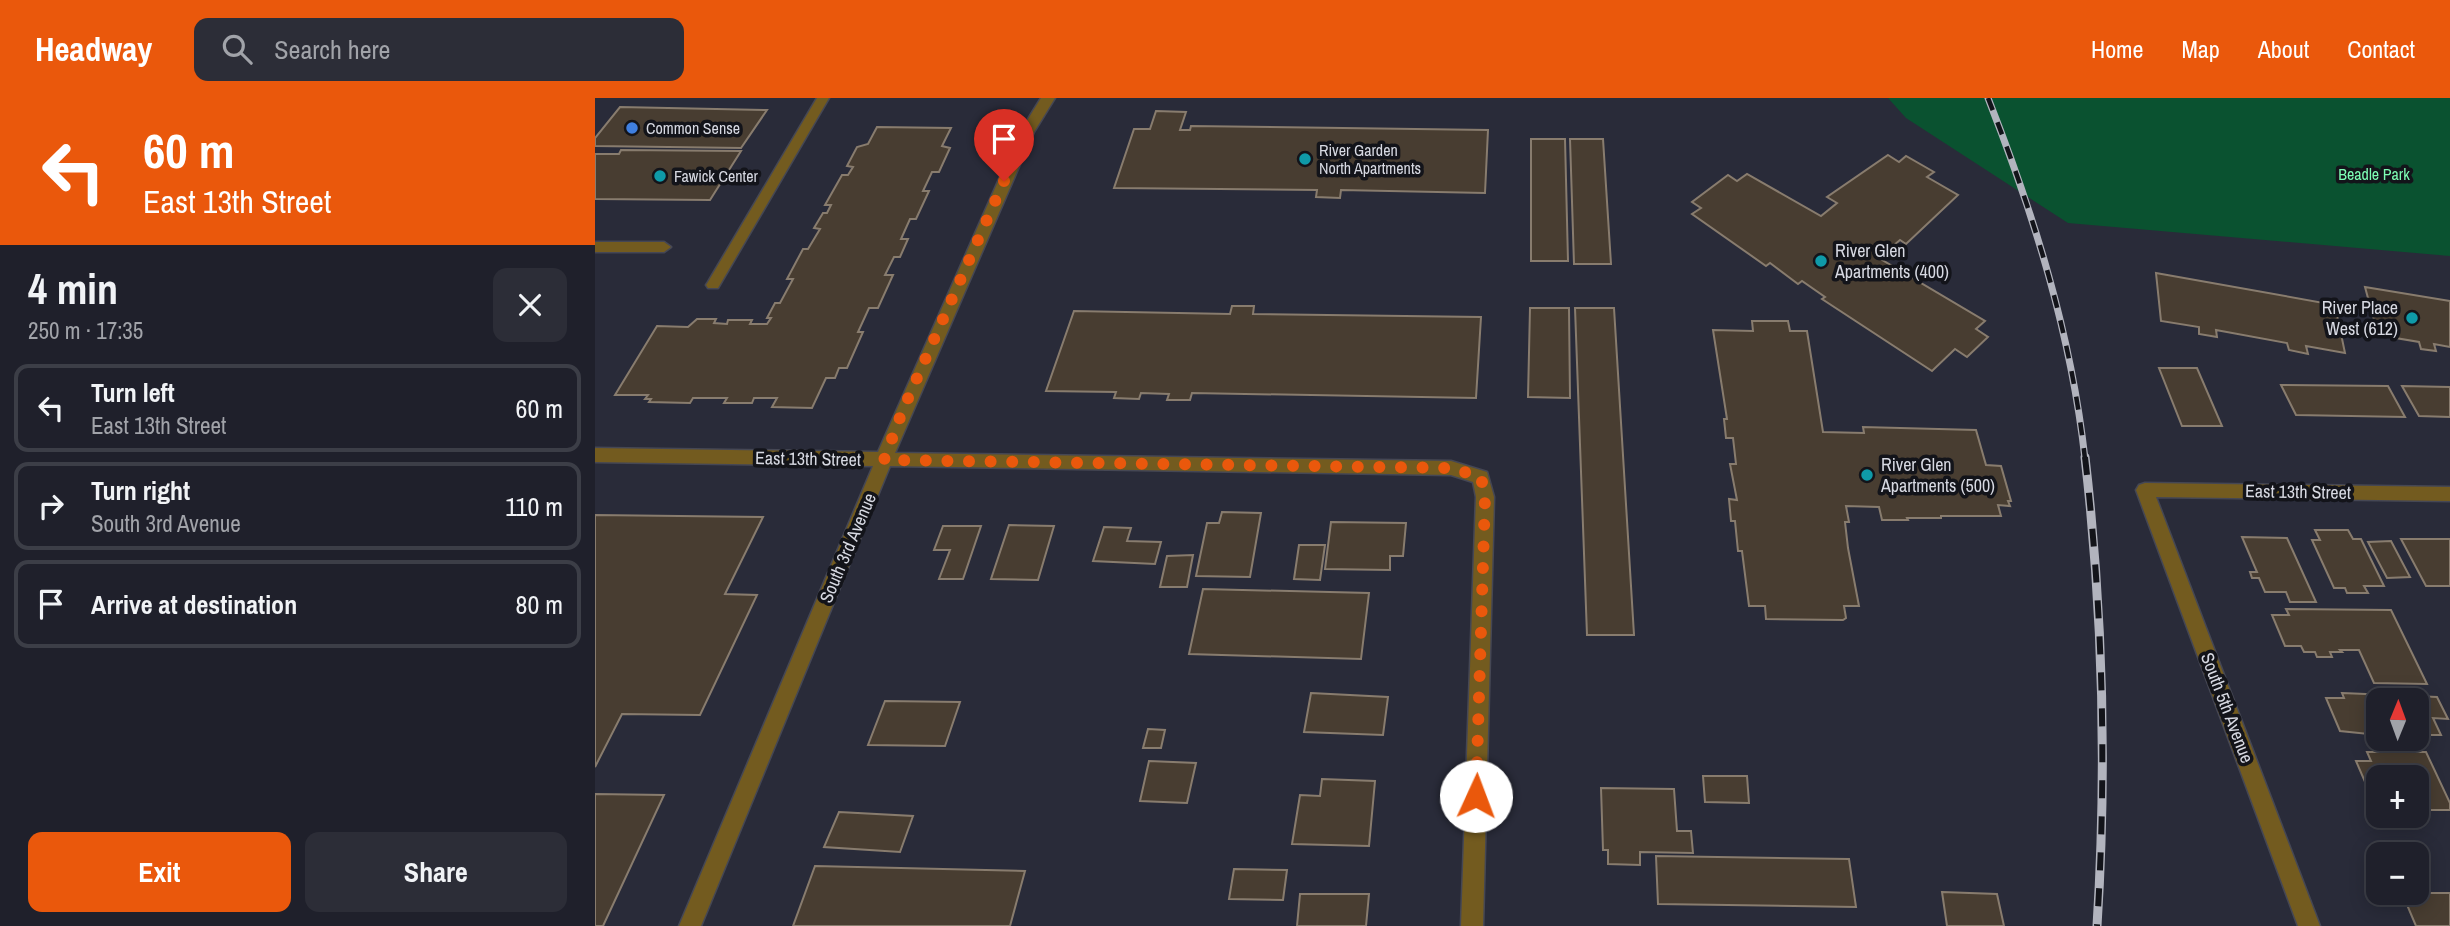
<!DOCTYPE html>
<html lang="en">
<head>
<meta charset="utf-8">
<style>
  :root { --surface:#1f202b; --page:#2c2d37; --text:#f1f3f6; --muted:#a1a3a9; --line:#3c3e47; --accent:#ea580c }
  body { margin:0; font-family:"Archivo Narrow",sans-serif; background:var(--page); color:var(--text); height:100vh; display:flex; flex-direction:column; font-size:26px; white-space:nowrap }
  * { box-sizing:border-box; margin:0 }
  p { font-size:23px; color:var(--muted) }
  .icon { flex:none; width:38px; height:38px; fill:none; stroke:currentColor; stroke-width:2; stroke-linecap:round; stroke-linejoin:round }
  .map { position:relative; flex:1; overflow:hidden }
  .side { display:flex; flex-direction:column; background:var(--surface); width:595px }
  .side>* { flex:none }
  .guide { background:#ea580c; color:#fff; overflow:hidden }
  .needle { width:46px; rotate:1deg }
  .buttons { position:absolute; left:1771px; top:590px; display:grid; gap:14px }
  .buttons a { display:grid; place-items:center; width:63px; height:63px; border-radius:14px; background:var(--surface); box-shadow:0 4px 18px #0003,0 0 0 2px var(--line); font-size:35px }
  .pin { position:absolute; display:grid; place-items:center; width:60px; height:60px; color:#fff; margin:-72px -30px; border-radius:50% 50% 50% 0; rotate:-45deg; box-shadow:0 0 7px #0007 }
  .pin .icon { rotate:45deg }
  .me { position:absolute; width:77px; margin:-38px; rotate:2deg; stroke-linejoin:round; filter:drop-shadow(0 0 5px #0008) }
  .turn { display:flex; align-items:center; gap:24px; height:147px; padding:0 28px; font-size:32px }
  .turn .icon { width:91px; height:91px; stroke-width:2.5 }
  .turn b { display:block; font-size:49px; line-height:60px }
  .round { display:grid; place-items:center; flex:none; width:74px; height:74px; border-radius:14px; background:var(--page) }
  .headline { display:flex; align-items:center; justify-content:space-between; height:119px; padding:0 28px }
  h1 { font-size:42px; font-weight:700; line-height:52px }
  .cta { display:flex; gap:14px; margin-top:auto; padding:14px 28px }
  .cta a { flex:1; height:80px; border-radius:14px; background:var(--accent); color:#fff; font-size:28px; font-weight:700; line-height:80px; text-align:center }
  .cta a+a { background:var(--page); color:var(--text) }
  ul { padding:0; list-style:none }
  li { display:flex; align-items:center; gap:21px; height:88px; margin:0 14px 10px; padding:0 14px; border:4px solid var(--line); border-radius:14px }
  li div { flex:1 }
  li b { display:block; font-size:26px }
  li em { font-style:normal }
  header { display:flex; align-items:center; gap:42px; box-sizing:border-box; height:98px; padding:0 35px; background:var(--accent); color:#fff }
  header strong { font-size:33px }
  nav { display:flex; gap:38px; margin-inline-start:auto; font-size:24px }
  .search { width:490px; height:63px; background:var(--page); display:flex; align-items:center; gap:18px; box-sizing:border-box; padding:0 24px; border-radius:14px; color:var(--muted); font-size:26px }
  main { display:flex; flex:1; min-height:0 }
  .map>svg:first-child { display:block }
</style>
</head>
<body>
<header>
<strong>Headway</strong>
<div class="search"><svg class="icon" aria-label="search" viewBox="0 0 24 24"><circle cx="10" cy="10" r="6"/><path d="M15 15l6 6"/></svg>Search here</div>
<nav><a>Home</a><a>Map</a><a>About</a><a>Contact</a></nav>
</header>
<main>
<section class="side">
<div class="guide">
<div class="turn"><svg class="icon" aria-label="left" viewBox="0 0 24 24"><path d="M17 20v-9H6M10 6l-5 5 5 5"/></svg><div><b>60 m</b>East 13th Street</div></div>
</div>
<div class="headline"><div><h1>4 min</h1><p>250 m · 17:35</p></div><a class="round"><svg class="icon" aria-label="close" viewBox="0 0 24 24"><path d="M6 6l12 12M18 6L6 18"/></svg></a></div>
<ul>
<li><svg class="icon" aria-label="left" viewBox="0 0 24 24"><path d="M17 20v-9H6M10 6l-5 5 5 5"/></svg><div><b>Turn left</b><p>East 13th Street</p></div><em>60 m</em></li>
<li><svg class="icon" aria-label="right" viewBox="0 0 24 24"><path d="M7 20v-9h11M14 6l5 5-5 5"/></svg><div><b>Turn right</b><p>South 3rd Avenue</p></div><em>110 m</em></li>
<li><svg class="icon" aria-label="arrive" viewBox="0 0 24 24"><path d="M6 21V4h12l-3 4 3 4H6"/></svg><div><b>Arrive at destination</b></div><em>80 m</em></li>
</ul>
<div class="cta"><a>Exit</a><a>Share</a></div>
</section>
<div class="map">
<svg width="1855" height="828" viewBox="0 0 1855 828">
  <rect width="100%" height="100%" fill="#292b39"/>
  <!-- green -->
  <polygon fill="#0a5230" points="1293,0 1855,0 1855,158 1473,125 1311,20"/>
  <!-- building -->
  <g fill="#483d31" stroke="#887c6e" stroke-width="2">
    <polygon points="25,9 172,12 146,50 0,48 0,40"/>
    <polygon points="561,13 591,14 585,32 595,32 596,28 893,32 890,95 746,92 745,100 721,99 722,92 519,90 539,31 555,31"/>
    <polygon points="282,29 356,30 347,48 355,50 344,74 337,74 328,93 334,93 321,121 315,121 306,141 313,141 305,159 299,159 290,177 298,177 283,210 274,210 263,234 268,234 252,270 244,270 240,280 231,280 217,310 177,309 182,300 159,300 157,305 129,305 132,300 98,300 95,305 54,304 56,301 50,301 53,297 20,297 62,228 93,229 102,221 121,221 119,225 132,226 133,222 157,222 155,226 172,226 176,220 172,220 180,205 185,205 198,181 192,181 208,151 213,151 225,131 219,130 228,115 232,115 236,107 230,107 247,77 253,77 258,69 252,68 262,49 273,46"/>
    <polygon points="936,41 970,41 973,163 936,163"/>
    <polygon points="975,41 1008,41 1016,166 979,166"/>
    <polygon points="26,52 146,53 115,102 0,101 0,56 24,56"/>
    <polygon points="1293,57 1304,64 1311,58 1339,74 1332,79 1363,97 1311,146 1305,142 1284,160 1390,223 1381,231 1393,239 1372,259 1360,251 1337,273 1227,201 1230,199 1207,183 1203,186 1175,165 1171,168 1097,116 1106,110 1097,104 1133,77 1142,83 1152,76 1226,118 1242,105 1232,99"/>
    <polygon points="1561,175 1740,207 1750,255 1711,248 1713,256 1694,252 1692,245 1621,232 1622,239 1604,236 1604,229 1566,223"/>
    <polygon points="1770,189 1855,203 1855,249 1839,246 1841,253 1826,251 1824,244 1783,237"/>
    <polygon points="637,208 659,208 658,216 886,219 881,300 597,295 595,302 572,302 574,296 546,295 544,301 519,300 521,294 451,293 479,213 635,216"/>
    <polygon points="935,210 974,210 975,300 933,299"/>
    <polygon points="980,210 1019,210 1039,537 992,537"/>
    <polygon points="1157,223 1193,223 1195,233 1212,233 1228,334 1269,335 1268,329 1381,332 1391,367 1406,368 1416,403 1413,403 1415,408 1403,407 1406,418 1346,418 1346,420 1312,420 1313,422 1287,422 1284,409 1251,408 1254,424 1250,424 1253,450 1264,508 1249,508 1251,520 1248,522 1171,521 1170,508 1154,508 1147,453 1143,453 1140,423 1136,423 1134,401 1142,402 1135,366 1141,366 1138,340 1131,340 1129,321 1132,321 1118,232 1158,233"/>
    <polygon points="1564,270 1602,270 1627,328 1587,328"/>
    <polygon points="1686,287 1793,288 1810,319 1701,317"/>
    <polygon points="1807,288 1855,289 1855,319 1824,318"/>
    <polygon points="627,414 666,415 655,479 601,478 612,425 624,425"/>
    <polygon points="0,417 168,419 130,496 162,497 105,617 27,616 0,669"/>
    <polygon points="736,424 811,425 808,458 795,458 795,472 730,471"/>
    <polygon points="414,427 459,428 443,482 396,481"/>
    <polygon points="348,428 386,428 368,481 344,481 355,452 339,452"/>
    <polygon points="509,429 536,430 532,443 566,444 560,466 498,463"/>
    <polygon points="1720,432 1753,432 1758,441 1766,441 1789,488 1769,488 1773,495 1752,495 1750,490 1739,490 1717,442 1725,442"/>
    <polygon points="1647,439 1692,440 1721,504 1695,504 1691,494 1670,494 1664,480 1657,480 1655,474 1662,474"/>
    <polygon points="1806,441 1855,441 1855,488 1831,488"/>
    <polygon points="1796,443 1815,479 1792,480 1773,444"/>
    <polygon points="704,447 730,447 725,482 699,481"/>
    <polygon points="598,457 592,489 565,489 572,458"/>
    <polygon points="608,491 774,495 766,561 594,556"/>
    <polygon points="1691,511 1796,512 1832,586 1779,585 1764,552 1745,552 1747,554 1735,554 1737,559 1722,559 1720,554 1709,554 1706,548 1690,548 1677,517 1694,517"/>
    <polygon points="716,595 793,599 788,637 709,634"/>
    <polygon points="1747,595 1842,599 1853,621 1838,620 1846,637 1822,637 1822,602 1783,602 1783,637 1745,633 1731,600 1749,600"/>
    <polygon points="290,603 365,604 350,648 273,647"/>
    <polygon points="553,631 570,632 566,650 548,650"/>
    <polygon points="1772,654 1831,654 1855,705 1855,712 1822,712 1822,679 1783,679 1783,700 1777,700 1761,663 1776,663"/>
    <polygon points="554,663 601,665 592,705 545,703"/>
    <polygon points="1108,678 1152,678 1154,705 1110,704"/>
    <polygon points="727,681 780,683 774,748 697,746 705,697 725,698"/>
    <polygon points="1006,690 1079,691 1082,733 1096,733 1098,755 1045,754 1045,767 1013,766 1013,752 1008,752"/>
    <polygon points="0,696 69,697 8,828 0,828"/>
    <polygon points="244,714 318,718 305,754 229,749"/>
    <polygon points="1061,758 1254,761 1261,809 1063,806"/>
    <polygon points="220,768 430,773 415,828 198,828"/>
    <polygon points="639,771 692,772 688,802 634,801"/>
    <polygon points="1347,794 1402,796 1409,828 1352,828"/>
    <polygon points="1807,795 1855,795 1855,828 1821,828"/>
    <polygon points="705,796 774,796 771,828 702,828"/>
  </g>
  <g fill="none" stroke-linecap="round" stroke-linejoin="round">
    <defs>
      <g id="service">
        <polygon points="222,0 234,0 123,190 113,190 111,187 113,184"/>
        <polygon points="0,144 69,144 76,149 69,154 0,154"/>
      </g>
      <g id="minor">
        <polygon points="446,0 460,0 439,34 300,355 856,363 892,374 899,399 888,828 866,828 881,399 878,384 856,377 295,368 106,828 84,828 278,368 0,364 0,350 283,354 425,34"/>
        <polygon points="1550,385 1855,389 1855,403 1561,399 1725,828 1703,828 1541,392 1544,387"/>
      </g>
    </defs>
    <!-- service casing -->
    <use href="#service" stroke="#454754" stroke-width="3"/>
    <!-- minor casing -->
    <use href="#minor" stroke="#454754" stroke-width="3"/>
    <!-- service -->
    <use href="#service" fill="#735b1f" fill-rule="evenodd"/>
    <!-- minor -->
    <use href="#minor" fill="#735b1f" fill-rule="evenodd"/>
    <defs>
      <path id="rail-far1" d="M1393,0C1439,117 1476,235 1490,361"/>
      <path id="rail" d="M1490,359C1508,515 1512,671 1502,828"/>
    </defs>
    <!-- rail-far1 casing -->
    <use href="#rail-far1" stroke="#b2b4be" stroke-width="7"/>
    <!-- rail casing -->
    <use href="#rail" stroke="#b2b4be" stroke-width="9"/>
    <!-- rail-far1 -->
    <use href="#rail-far1" stroke="#13141a" stroke-width="4.5" stroke-dasharray="13" stroke-linecap="butt"/>
    <!-- rail -->
    <use href="#rail" stroke="#13141a" stroke-width="6" stroke-dasharray="18" stroke-linecap="butt"/>
  </g>
  <g fill="none" stroke-linecap="round" stroke-linejoin="round">
    <!-- route -->
    <polyline stroke="#ea580c" stroke-width="12" stroke-dasharray="0 21.6" points="409,83 307,314 289,362 856,370 886,379 890,399 881,698"/>
  </g>
  <!-- markers -->
  <circle fill="#3f7fe0" stroke="#13141a" stroke-width="2.5" cx="37" cy="30" r="7"/>
  <g fill="#0f9aa8" stroke="#13141a" stroke-width="2.5">
    <circle cx="710" cy="61" r="7"/>
    <circle cx="65" cy="78" r="7"/>
    <circle cx="1226" cy="163" r="7"/>
    <circle cx="1817" cy="220" r="7"/>
    <circle cx="1272" cy="377" r="7"/>
  </g>
  <g text-anchor="middle" stroke-width="7" stroke-linejoin="round" paint-order="stroke">
    <!-- far-poi labels -->
    <g font-size="16" fill="#d7d9e2" stroke="#13141a" text-anchor="start">
      <text x="51" y="36">Common Sense</text>
      <text x="724" y="58">River Garden<tspan x="724" dy="18">North Apartments</tspan></text>
      <text x="79" y="84">Fawick Center</text>
    </g>
    <!-- far-park labels -->
    <g font-size="16" fill="#7dfeb4" stroke="#13141a">
      <text x="1779" y="82">Beadle Park</text>
    </g>
    <!-- poi labels -->
    <g font-size="18" fill="#d7d9e2" stroke="#13141a" text-anchor="start">
      <text x="1240" y="159">River Glen<tspan x="1240" dy="21">Apartments (400)</tspan></text>
      <text x="1803" y="216" text-anchor="end">River Place<tspan x="1803" dy="21">West (612)</tspan></text>
      <text x="1286" y="373">River Glen<tspan x="1286" dy="21">Apartments (500)</tspan></text>
    </g>
    <!-- street labels -->
    <g font-size="18" fill="#d7d9e2" stroke="#13141a">
      <text transform="translate(213 361) rotate(1)" y="6">East 13th Street</text>
      <text transform="translate(1703 394) rotate(1)" y="6">East 13th Street</text>
      <text transform="translate(253 450) rotate(-67)" y="6">South 3rd Avenue</text>
      <text transform="translate(1632 610) rotate(69)" y="6">South 5th Avenue</text>
    </g>
  </g>
</svg>
<div class="buttons">
<a><svg class="needle" viewBox="-14 -14 28 28"><path d="M0-13l5 13h-10z" fill="#e53935"/><path d="M0 13l5-13h-10z" fill="#a1a3a9"/></svg></a>
<a>+</a>
<a>−</a>
</div>
<div class="pin" style="left:409px;top:83px;background:#d93025"><svg class="icon" aria-label="arrive" viewBox="0 0 24 24"><path d="M6 21V4h12l-3 4 3 4H6"/></svg></div>
<svg class="me" style="left:881px;top:698px" viewBox="-20 -20 40 40"><circle r="19" fill="#fff"/><path d="M0-13L10 11 0 6-10 11z" fill="#ea580c"/></svg>
</div>
</main>
</body>
</html>
